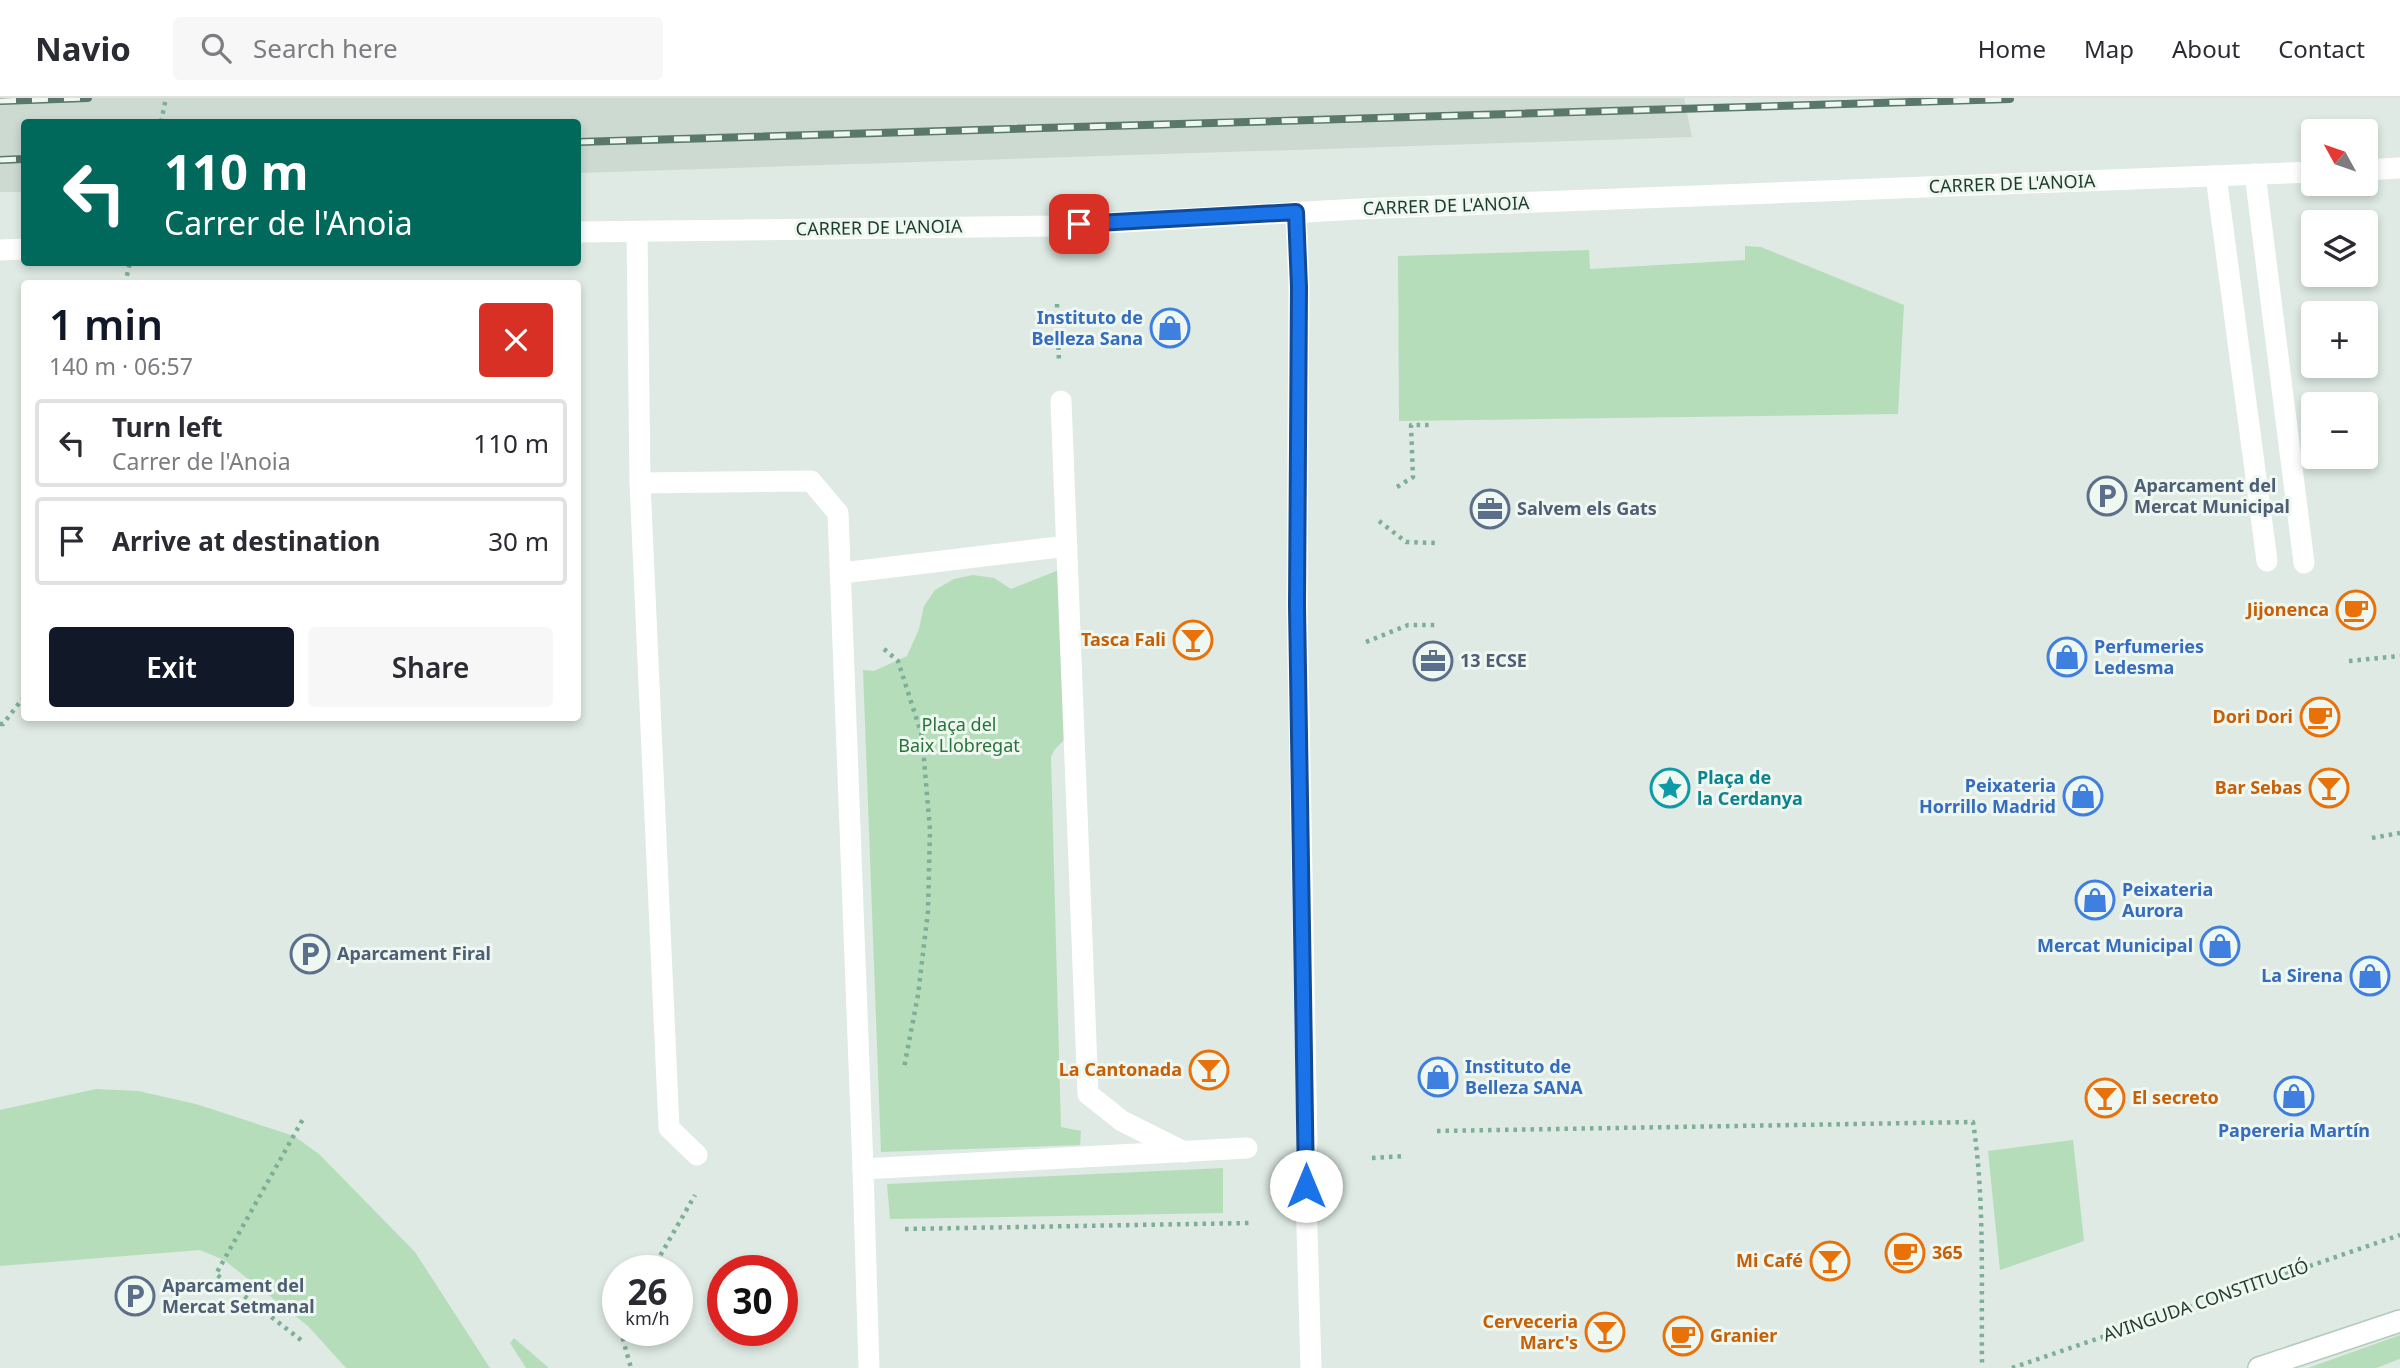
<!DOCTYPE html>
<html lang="en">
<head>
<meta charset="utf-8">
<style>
  :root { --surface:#fff; --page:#f7f7f7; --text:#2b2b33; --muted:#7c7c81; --line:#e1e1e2; --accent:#111827 }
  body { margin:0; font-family:"Noto Sans",sans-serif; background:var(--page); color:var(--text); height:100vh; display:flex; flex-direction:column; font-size:26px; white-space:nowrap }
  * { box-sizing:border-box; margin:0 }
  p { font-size:23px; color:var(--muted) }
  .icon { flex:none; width:38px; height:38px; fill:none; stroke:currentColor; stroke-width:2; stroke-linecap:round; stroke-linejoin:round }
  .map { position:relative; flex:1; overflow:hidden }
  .panel { position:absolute; left:21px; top:182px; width:560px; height:441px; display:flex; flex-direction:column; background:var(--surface); border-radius:7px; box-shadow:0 4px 10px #0003 }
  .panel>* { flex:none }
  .banner { position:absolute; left:21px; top:21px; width:560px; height:147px; border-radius:7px; box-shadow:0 4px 10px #0003; background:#00695c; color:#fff; overflow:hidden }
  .needle { width:46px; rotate:310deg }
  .fabs { position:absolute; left:2301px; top:21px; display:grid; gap:14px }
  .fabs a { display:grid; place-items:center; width:77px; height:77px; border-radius:7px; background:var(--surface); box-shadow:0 4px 10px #0003; font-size:35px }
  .speed { position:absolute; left:602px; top:1157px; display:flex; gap:14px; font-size:35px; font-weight:700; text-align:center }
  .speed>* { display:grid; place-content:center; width:91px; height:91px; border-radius:50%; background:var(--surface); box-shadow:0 4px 10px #0003; line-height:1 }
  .speed small { font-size:18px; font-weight:400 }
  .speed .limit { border:10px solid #d22; background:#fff; color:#111 }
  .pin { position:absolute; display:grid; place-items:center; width:60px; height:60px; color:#fff; margin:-30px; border-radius:14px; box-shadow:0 4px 10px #0006 }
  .me { position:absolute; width:77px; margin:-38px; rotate:0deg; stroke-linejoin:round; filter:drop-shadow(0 0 5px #0008) }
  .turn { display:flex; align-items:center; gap:24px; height:147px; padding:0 28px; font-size:32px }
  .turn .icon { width:91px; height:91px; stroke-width:2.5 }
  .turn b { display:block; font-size:49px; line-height:60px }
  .round { display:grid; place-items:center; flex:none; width:74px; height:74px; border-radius:7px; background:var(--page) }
  .summary { display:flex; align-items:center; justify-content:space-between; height:119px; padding:0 28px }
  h1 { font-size:42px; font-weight:600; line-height:52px; color:var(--accent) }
  .primary-button { display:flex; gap:14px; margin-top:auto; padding:14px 28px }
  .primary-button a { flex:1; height:80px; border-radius:7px; background:var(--accent); color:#fff; font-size:28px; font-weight:600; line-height:80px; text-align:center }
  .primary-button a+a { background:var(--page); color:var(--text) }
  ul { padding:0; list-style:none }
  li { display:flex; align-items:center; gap:21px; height:88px; margin:0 14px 10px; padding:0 14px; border:4px solid var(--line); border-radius:7px }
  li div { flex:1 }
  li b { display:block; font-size:26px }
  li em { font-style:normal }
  header { display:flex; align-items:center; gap:42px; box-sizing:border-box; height:98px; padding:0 35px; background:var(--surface); border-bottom:2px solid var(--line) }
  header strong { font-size:33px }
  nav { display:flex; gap:38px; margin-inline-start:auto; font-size:24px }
  .search { width:490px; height:63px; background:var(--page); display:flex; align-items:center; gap:18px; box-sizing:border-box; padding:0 24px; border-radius:7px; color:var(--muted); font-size:26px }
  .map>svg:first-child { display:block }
</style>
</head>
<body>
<header>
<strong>Navio</strong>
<div class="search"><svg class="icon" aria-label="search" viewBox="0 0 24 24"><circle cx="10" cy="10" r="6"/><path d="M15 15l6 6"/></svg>Search here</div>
<nav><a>Home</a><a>Map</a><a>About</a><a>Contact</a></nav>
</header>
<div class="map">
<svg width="2400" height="1270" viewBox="0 0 2400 1270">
  <rect width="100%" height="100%" fill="#deeae3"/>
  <!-- built -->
  <polygon fill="#ccdad2" points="0,0 1684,0 1692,39 578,75 578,24 24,24 24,94 0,94"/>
  <!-- green -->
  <g fill="#b6ddba">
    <polygon points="1745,148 1761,149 1904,207 1898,316 1399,323 1398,158 1589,152 1590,171 1745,162"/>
    <polygon points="1064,470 1070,636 1055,651 1051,659 1060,995 1061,1029 1081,1033 1080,1047 881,1054 863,572 874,573 907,558 919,531 924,508 935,492 954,481 973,477 994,480 1011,491"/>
    <polygon points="96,991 138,993 196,1006 294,1038 319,1056 415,1154 490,1270 346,1270 308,1228 224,1162 200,1152 0,1168 0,1012"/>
    <polygon points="2073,1042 2084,1143 2000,1172 1988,1053"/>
    <polygon points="1223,1070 1223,1115 890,1121 887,1086"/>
    <polygon points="2400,1237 2400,1261 2376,1270 2308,1270"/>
    <polygon points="514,1240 549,1270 526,1270 510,1245"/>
  </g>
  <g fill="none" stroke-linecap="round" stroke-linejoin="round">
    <defs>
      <polyline id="secondary" points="2259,1270 2400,1223"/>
    </defs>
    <!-- secondary casing -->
    <use href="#secondary" stroke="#b1cbbd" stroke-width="24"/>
    <!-- path -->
    <g stroke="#7daf98" stroke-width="4.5" stroke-dasharray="3.5 5" stroke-linecap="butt">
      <polyline points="161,24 166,0"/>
      <polyline points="125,186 130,164"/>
      <polyline points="1057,206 1059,264"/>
      <polyline points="1397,389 1413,379 1411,327 1431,327"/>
      <polyline points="1379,423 1406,444 1435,445"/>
      <polyline points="1366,544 1408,527 1435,527"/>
      <polyline points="884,551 898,563 922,638 930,732 928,813 918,897 904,970"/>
      <polyline points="2349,563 2400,558"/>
      <polyline points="0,626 3,626 24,599"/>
      <polyline points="2372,740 2400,735"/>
      <path d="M1437,1033L1973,1024C1985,1101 1981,1187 1982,1266"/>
      <polyline points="1372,1060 1405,1058"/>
      <polyline points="905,1131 1251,1125"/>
      <polyline points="652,1172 695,1097"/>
      <polyline points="624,1232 622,1238 631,1270"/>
      <polyline points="301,1242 216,1176 303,1021"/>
      <polyline points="2012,1270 2400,1137"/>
    </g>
    <!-- lane -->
    <g stroke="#fff" stroke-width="21">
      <polyline points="2255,76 2304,465"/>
      <polyline points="2216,78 2267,463"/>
    </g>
    <!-- street -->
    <g stroke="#fff" stroke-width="21">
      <polyline points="2366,72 2400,70"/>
      <polyline points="1296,114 1299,189 1297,508 1307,1045 1305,1062 1311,1270"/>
      <polyline points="578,134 1052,128 1359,111 2314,74"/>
      <polyline points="637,134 640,385 811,383 838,415 863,1071 869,1270"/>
      <polyline points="0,152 24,151"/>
      <polyline points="1061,303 1088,996 1122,1023 1184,1054"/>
      <polyline points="640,385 669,1030 697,1057"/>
      <polyline points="842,475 1067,448"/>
      <polyline points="863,1071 1247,1050"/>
    </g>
    <!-- secondary -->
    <use href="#secondary" stroke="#fff" stroke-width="21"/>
    <defs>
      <g id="rail">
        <polyline points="0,3 88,0"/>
        <polyline points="578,44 2010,1"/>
        <polyline points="0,62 24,61"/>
      </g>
    </defs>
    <!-- rail casing -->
    <use href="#rail" stroke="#59776a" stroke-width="8"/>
    <!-- rail -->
    <use href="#rail" stroke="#eff7f1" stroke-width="5" stroke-dasharray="16" stroke-linecap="butt"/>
  </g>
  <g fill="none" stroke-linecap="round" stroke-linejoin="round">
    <defs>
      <polyline id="route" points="1079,126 1296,114 1299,189 1297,508 1306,1088"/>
    </defs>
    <!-- route casing -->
    <use href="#route" stroke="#114b97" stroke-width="18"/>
    <!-- route -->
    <use href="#route" stroke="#1a73e8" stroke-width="12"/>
  </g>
  <!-- icons -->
  <defs>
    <symbol id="shop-ring" viewBox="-11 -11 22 22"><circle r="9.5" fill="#eff7f1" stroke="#3f7fe0" stroke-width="1.5"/><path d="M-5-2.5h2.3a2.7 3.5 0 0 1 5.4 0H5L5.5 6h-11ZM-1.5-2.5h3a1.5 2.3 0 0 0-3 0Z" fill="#3f7fe0"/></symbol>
    <symbol id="parking-ring" viewBox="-11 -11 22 22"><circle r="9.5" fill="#eff7f1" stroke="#5c6f8a" stroke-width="1.5"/><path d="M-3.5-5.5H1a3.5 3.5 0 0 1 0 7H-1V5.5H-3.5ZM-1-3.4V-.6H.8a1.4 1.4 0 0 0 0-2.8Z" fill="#5c6f8a"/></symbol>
    <symbol id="office-ring" viewBox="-11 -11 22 22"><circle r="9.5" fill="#eff7f1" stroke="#5c6f8a" stroke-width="1.5"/><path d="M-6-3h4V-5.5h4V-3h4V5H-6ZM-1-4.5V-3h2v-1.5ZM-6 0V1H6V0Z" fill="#5c6f8a"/></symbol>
    <symbol id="cafe-ring" viewBox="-11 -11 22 22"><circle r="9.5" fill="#eff7f1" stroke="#e8710a" stroke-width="1.5"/><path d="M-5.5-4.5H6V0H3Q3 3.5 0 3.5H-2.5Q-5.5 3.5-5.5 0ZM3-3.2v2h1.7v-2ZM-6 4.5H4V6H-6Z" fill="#e8710a"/></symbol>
    <symbol id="bar-ring" viewBox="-11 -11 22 22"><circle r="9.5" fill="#eff7f1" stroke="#e8710a" stroke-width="1.5"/><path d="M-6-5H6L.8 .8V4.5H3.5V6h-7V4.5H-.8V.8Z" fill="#e8710a"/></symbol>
    <symbol id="sight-ring" viewBox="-11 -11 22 22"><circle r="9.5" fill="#eff7f1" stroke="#0f9aa8" stroke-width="1.5"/><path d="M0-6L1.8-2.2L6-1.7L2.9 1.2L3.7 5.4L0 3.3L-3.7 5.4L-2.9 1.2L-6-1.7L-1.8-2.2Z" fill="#0f9aa8"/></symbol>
  </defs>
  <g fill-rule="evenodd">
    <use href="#shop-ring" x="1148" y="208" width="44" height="44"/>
    <use href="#parking-ring" x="2085" y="376" width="44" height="44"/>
    <use href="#office-ring" x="1468" y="389" width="44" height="44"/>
    <use href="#cafe-ring" x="2334" y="490" width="44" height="44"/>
    <use href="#bar-ring" x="1171" y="520" width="44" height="44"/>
    <use href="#shop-ring" x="2045" y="537" width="44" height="44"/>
    <use href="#office-ring" x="1411" y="541" width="44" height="44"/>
    <use href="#cafe-ring" x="2298" y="597" width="44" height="44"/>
    <use href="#sight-ring" x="1648" y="668" width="44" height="44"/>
    <use href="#bar-ring" x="2307" y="668" width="44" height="44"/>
    <use href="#shop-ring" x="2061" y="676" width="44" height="44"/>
    <use href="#shop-ring" x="2073" y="780" width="44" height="44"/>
    <use href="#shop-ring" x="2198" y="826" width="44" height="44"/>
    <use href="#parking-ring" x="288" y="834" width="44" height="44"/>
    <use href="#shop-ring" x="2348" y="856" width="44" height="44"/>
    <use href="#bar-ring" x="1187" y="950" width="44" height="44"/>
    <use href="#shop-ring" x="1416" y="957" width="44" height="44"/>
    <use href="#shop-ring" x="2272" y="976" width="44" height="44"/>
    <use href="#bar-ring" x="2083" y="978" width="44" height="44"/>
    <use href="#cafe-ring" x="1883" y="1133" width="44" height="44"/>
    <use href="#bar-ring" x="1808" y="1141" width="44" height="44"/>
    <use href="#parking-ring" x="113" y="1176" width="44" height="44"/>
    <use href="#bar-ring" x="1583" y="1212" width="44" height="44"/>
    <use href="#cafe-ring" x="1661" y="1216" width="44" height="44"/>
  </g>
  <g text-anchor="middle" stroke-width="6" stroke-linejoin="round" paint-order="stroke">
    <!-- street labels -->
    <g font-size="18" fill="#1f3b2f" stroke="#eff7f1">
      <text transform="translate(2012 86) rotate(-2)" y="6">CARRER DE L'ANOIA</text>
      <text transform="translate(1446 108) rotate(-2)" y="6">CARRER DE L'ANOIA</text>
      <text transform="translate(879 130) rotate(-1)" y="6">CARRER DE L'ANOIA</text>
      <text transform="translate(2206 1203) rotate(-19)" y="6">AVINGUDA CONSTITUCIÓ</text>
    </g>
    <!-- shop labels -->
    <g font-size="18" font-weight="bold" fill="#366cbe" stroke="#eff7f1" text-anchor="end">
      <text x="1143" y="226">Instituto de<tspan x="1143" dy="21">Belleza Sana</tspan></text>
      <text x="2094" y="555" text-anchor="start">Perfumeries<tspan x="2094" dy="21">Ledesma</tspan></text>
      <text x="2056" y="694">Peixateria<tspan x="2056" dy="21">Horrillo Madrid</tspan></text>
      <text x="2122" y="798" text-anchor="start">Peixateria<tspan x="2122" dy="21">Aurora</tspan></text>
      <text x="2193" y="854">Mercat Municipal</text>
      <text x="2343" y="884">La Sirena</text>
      <text x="1465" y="975" text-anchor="start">Instituto de<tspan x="1465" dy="21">Belleza SANA</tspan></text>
      <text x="2294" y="1039" text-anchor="middle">Papereria Martín</text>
    </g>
    <!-- service labels -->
    <g font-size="18" font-weight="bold" fill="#4e5e75" stroke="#eff7f1" text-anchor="start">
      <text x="2134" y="394">Aparcament del<tspan x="2134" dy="21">Mercat Municipal</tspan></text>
      <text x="1517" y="417">Salvem els Gats</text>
      <text x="1460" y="569">13 ECSE</text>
      <text x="337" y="862">Aparcament Firal</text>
      <text x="162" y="1194">Aparcament del<tspan x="162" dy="21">Mercat Setmanal</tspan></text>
    </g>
    <!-- food labels -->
    <g font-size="18" font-weight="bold" fill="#c56008" stroke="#eff7f1" text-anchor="end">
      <text x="2329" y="518">Jijonenca</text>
      <text x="1166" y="548">Tasca Fali</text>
      <text x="2293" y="625">Dori Dori</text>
      <text x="2302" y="696">Bar Sebas</text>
      <text x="1182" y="978">La Cantonada</text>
      <text x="2132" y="1006" text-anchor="start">El secreto</text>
      <text x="1932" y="1161" text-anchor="start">365</text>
      <text x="1803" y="1169">Mi Café</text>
      <text x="1578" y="1230">Cerveceria<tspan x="1578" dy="21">Marc's</tspan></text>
      <text x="1710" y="1244" text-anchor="start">Granier</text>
    </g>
    <!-- park labels -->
    <g font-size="18" fill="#287339" stroke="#eff7f1">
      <text x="959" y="633">Plaça del<tspan x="959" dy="21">Baix Llobregat</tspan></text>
    </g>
    <!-- culture labels -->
    <g font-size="18" font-weight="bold" fill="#0d838f" stroke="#eff7f1" text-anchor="start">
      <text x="1697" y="686">Plaça de<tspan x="1697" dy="21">la Cerdanya</tspan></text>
    </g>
  </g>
</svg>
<div class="fabs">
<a><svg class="needle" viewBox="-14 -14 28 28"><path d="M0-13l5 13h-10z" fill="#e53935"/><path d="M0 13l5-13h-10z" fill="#7c7c81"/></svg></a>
<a><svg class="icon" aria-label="layers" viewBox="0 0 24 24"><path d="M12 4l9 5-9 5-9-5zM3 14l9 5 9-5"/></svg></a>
<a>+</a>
<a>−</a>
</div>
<div class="speed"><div>26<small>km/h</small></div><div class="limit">30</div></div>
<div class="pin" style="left:1079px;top:126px;background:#d93025"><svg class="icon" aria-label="arrive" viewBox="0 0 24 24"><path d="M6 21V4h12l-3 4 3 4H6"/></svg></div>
<svg class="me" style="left:1306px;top:1088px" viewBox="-20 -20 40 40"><circle r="19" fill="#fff"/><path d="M0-13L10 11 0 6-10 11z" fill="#1a73e8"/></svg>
<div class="banner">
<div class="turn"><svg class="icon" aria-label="left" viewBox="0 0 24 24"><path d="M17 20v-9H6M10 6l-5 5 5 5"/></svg><div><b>110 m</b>Carrer de l'Anoia</div></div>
</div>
<section class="panel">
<div class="summary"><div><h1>1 min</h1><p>140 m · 06:57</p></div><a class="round" style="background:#d93025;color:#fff"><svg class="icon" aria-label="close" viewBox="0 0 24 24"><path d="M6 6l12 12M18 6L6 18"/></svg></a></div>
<ul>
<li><svg class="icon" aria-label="left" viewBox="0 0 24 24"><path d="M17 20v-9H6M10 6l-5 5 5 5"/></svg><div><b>Turn left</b><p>Carrer de l'Anoia</p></div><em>110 m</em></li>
<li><svg class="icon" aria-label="arrive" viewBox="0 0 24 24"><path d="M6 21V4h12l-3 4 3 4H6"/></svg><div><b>Arrive at destination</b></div><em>30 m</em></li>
</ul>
<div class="primary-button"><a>Exit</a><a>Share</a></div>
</section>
</div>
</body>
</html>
